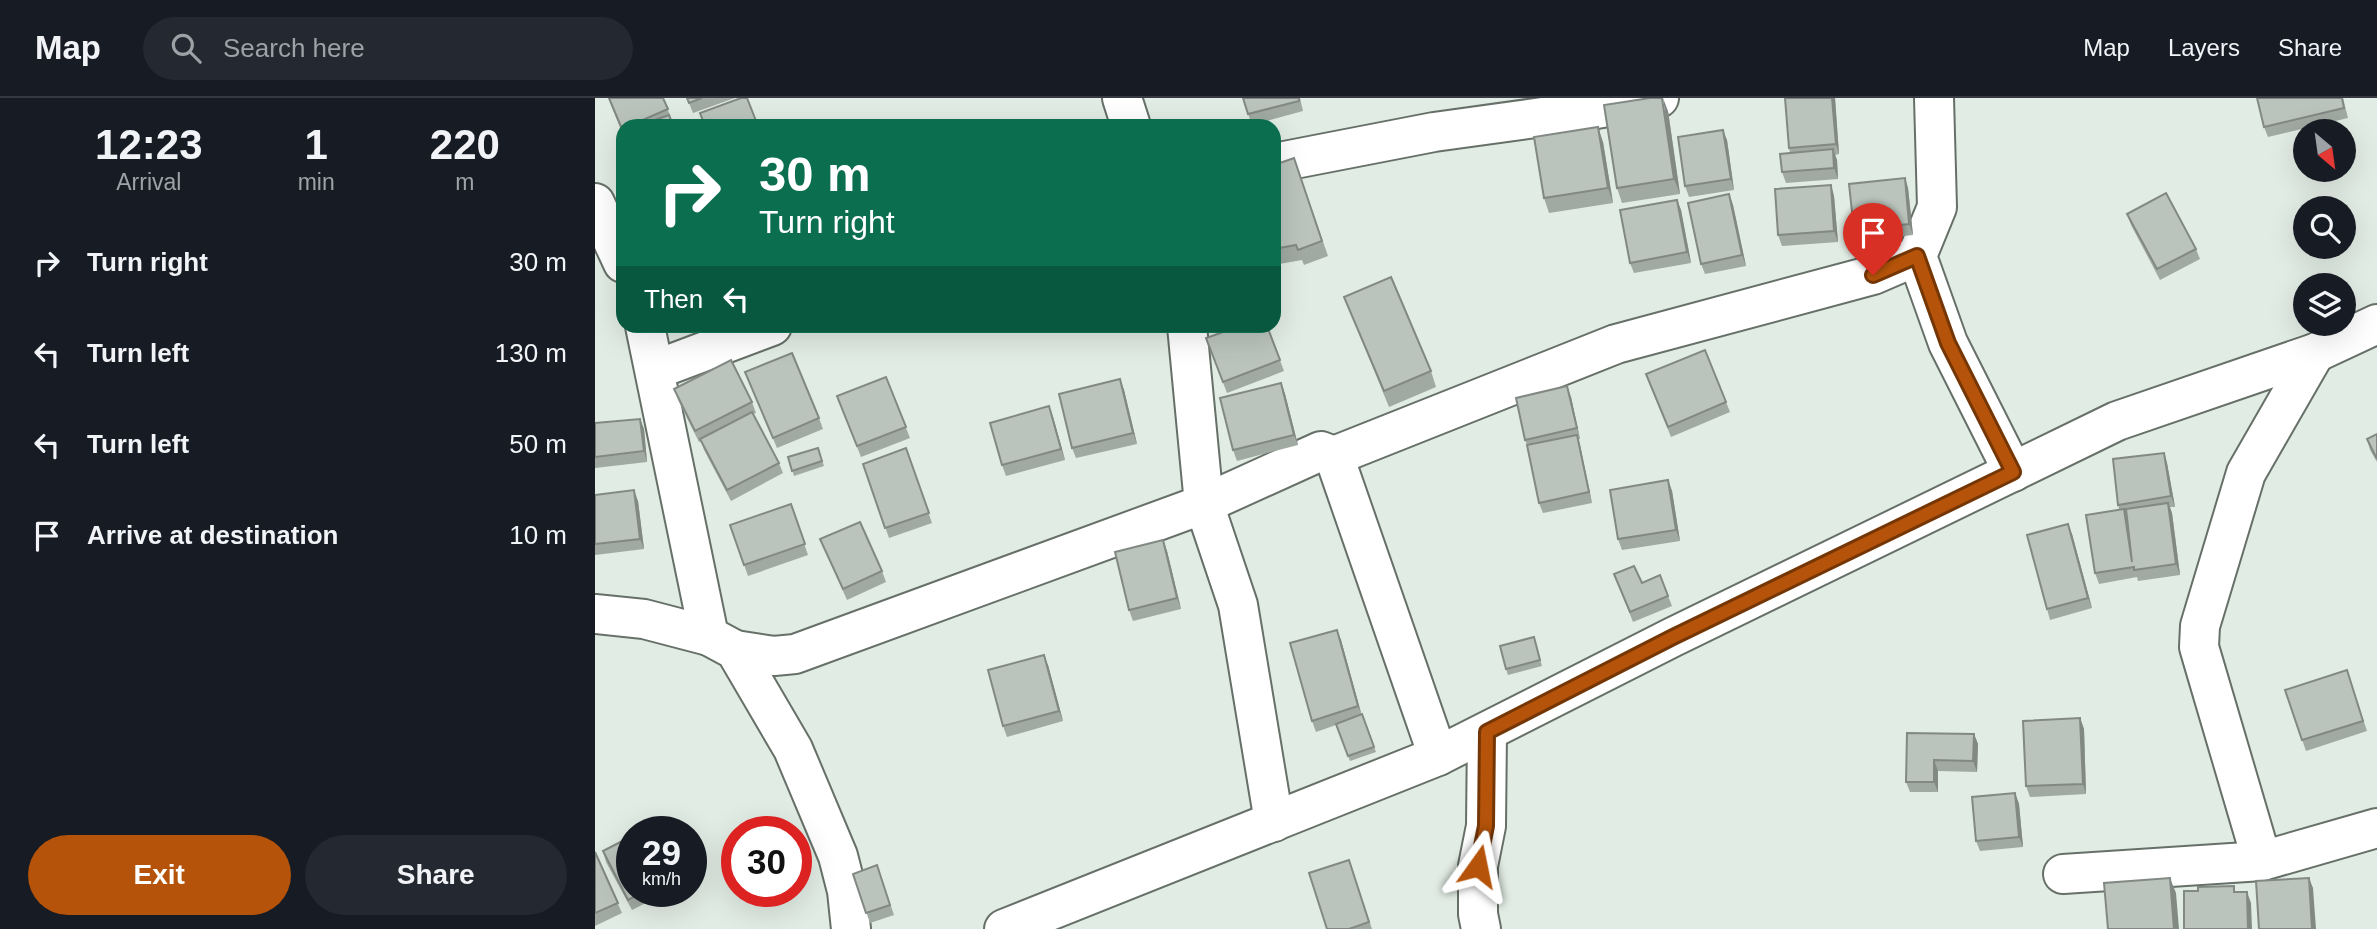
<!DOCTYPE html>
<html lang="en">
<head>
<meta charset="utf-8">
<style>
  :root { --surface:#171b24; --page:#242831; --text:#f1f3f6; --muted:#9ea1a6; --line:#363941; --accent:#b45309 }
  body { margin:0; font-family:Helvetica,sans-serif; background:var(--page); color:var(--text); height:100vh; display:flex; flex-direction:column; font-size:26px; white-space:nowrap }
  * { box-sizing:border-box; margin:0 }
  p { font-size:23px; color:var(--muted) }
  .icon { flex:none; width:38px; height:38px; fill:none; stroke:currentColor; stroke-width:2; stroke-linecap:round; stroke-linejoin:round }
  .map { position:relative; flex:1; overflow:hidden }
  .sheet { display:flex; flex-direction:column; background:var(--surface); width:595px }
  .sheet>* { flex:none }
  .banner { position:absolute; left:21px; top:21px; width:665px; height:214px; border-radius:21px; box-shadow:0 7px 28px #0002; background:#0b6e4f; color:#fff; overflow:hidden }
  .needle { width:46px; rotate:151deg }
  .controls { position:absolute; left:1698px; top:21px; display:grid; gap:14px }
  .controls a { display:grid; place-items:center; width:63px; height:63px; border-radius:50%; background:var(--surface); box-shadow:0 7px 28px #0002; font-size:35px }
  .speed { position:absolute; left:21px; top:718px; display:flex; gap:14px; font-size:35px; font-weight:700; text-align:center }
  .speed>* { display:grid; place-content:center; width:91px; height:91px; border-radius:50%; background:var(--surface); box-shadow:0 7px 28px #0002; line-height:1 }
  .speed small { font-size:18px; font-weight:400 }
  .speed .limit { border:10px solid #d22; background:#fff; color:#111 }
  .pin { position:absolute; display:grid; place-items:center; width:60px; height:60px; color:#fff; margin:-72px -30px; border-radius:50% 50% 50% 0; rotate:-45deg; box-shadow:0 0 7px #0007 }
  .pin .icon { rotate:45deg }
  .me { position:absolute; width:77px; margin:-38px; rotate:12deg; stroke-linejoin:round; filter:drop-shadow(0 0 5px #0008) }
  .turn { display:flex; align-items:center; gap:24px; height:147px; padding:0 28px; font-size:32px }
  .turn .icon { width:91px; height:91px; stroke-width:2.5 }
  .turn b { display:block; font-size:49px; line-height:60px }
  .then { display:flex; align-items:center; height:66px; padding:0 28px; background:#0003; gap:14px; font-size:26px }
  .eta { display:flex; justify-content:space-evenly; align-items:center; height:119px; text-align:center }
  .eta b { font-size:42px; font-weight:800; line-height:49px }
  .primary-button { display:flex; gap:14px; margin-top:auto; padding:14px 28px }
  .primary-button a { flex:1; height:80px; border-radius:42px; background:var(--accent); color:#fff; font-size:28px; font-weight:800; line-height:80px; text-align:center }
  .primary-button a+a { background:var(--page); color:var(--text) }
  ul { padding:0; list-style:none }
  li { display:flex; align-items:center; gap:21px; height:91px; padding:0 28px }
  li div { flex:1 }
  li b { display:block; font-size:26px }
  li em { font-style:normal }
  header { display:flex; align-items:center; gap:42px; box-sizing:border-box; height:98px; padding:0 35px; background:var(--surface); border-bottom:2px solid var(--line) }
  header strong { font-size:33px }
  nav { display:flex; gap:38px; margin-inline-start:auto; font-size:24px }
  .search { width:490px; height:63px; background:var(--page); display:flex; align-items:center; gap:18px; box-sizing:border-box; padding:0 24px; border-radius:38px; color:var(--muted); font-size:26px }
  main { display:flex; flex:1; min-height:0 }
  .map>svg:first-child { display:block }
</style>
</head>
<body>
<header>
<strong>Map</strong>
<div class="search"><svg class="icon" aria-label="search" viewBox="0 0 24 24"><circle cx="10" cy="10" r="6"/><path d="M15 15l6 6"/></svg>Search here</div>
<nav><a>Map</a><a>Layers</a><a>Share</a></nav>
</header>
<main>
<section class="sheet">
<div class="eta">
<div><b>12:23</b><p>Arrival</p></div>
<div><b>1</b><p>min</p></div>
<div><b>220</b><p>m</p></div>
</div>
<ul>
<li><svg class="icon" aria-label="right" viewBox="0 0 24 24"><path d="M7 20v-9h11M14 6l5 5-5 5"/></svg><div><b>Turn right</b></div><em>30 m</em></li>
<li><svg class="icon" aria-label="left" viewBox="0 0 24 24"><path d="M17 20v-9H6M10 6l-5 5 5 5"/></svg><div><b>Turn left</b></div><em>130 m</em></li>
<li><svg class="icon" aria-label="left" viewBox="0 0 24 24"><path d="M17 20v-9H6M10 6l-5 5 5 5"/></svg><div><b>Turn left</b></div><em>50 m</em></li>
<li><svg class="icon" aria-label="arrive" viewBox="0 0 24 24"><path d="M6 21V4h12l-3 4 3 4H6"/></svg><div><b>Arrive at destination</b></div><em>10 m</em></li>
</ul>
<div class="primary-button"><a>Exit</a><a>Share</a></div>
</section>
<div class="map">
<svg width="1782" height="831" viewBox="0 0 1782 831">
  <rect width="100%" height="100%" fill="#e1ece4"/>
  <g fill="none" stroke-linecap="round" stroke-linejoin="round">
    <defs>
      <g id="minor">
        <polyline points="527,0 536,28"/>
        <polyline points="1339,0 1342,109 1322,158 1353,245 1418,374"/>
        <polyline points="679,65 839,34 984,14 1064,0"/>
        <polyline points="0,105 28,165"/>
        <polyline points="50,228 114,538 140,552 198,651 243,758 252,793 256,831"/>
        <polyline points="592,228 609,406 643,507 679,724"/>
        <polyline points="60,272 177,228"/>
        <polyline points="739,358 1021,246 1278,177 1322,158"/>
        <polyline points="0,516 49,521 114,538"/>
        <polyline points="140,552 179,558 200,556 609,406 726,353 739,358 843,658"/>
        <polyline points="1667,763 1604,549 1605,528 1651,375 1720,255"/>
        <polyline points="1468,776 1667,763 1782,730"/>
        <polyline points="409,831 843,658 1078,539 1522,323 1720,255 1782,226"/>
        <polyline points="886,831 883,816 883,768 891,728 892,634"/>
      </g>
    </defs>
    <!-- minor casing -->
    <use href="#minor" stroke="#667068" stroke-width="42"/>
    <!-- minor -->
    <use href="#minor" stroke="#fff" stroke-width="38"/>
  </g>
  <!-- wall -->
  <g fill="#a0a9a2">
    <polygon points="13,0 68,0 77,22 76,22 78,28 28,28 28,42 27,34"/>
    <polygon points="92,0 140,0 98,15"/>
    <polygon points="705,0 708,13 657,27 653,16"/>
    <polygon points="1190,0 1240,0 1244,56 1240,57 1242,62 1243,81 1191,85 1187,74 1195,55 1194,50"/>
    <polygon points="1748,0 1753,20 1673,39 1669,29"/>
    <polygon points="1073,13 1085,96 1027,105 1022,90"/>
    <polygon points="1132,42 1139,92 1094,99 1090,88"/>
    <polygon points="1008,44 1018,105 954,115 949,100"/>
    <polygon points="699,60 733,158 709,167 707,162 679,167 679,95 684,94"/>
    <polygon points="1310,80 1313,90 1318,137 1263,143 1259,132"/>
    <polygon points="1236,87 1239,98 1243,144 1187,148 1183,137"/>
    <polygon points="1134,96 1138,107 1151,168 1110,176 1106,166"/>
    <polygon points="1082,102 1086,112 1096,165 1039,175 1035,165"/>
    <polygon points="1532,116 1601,151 1605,161 1565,182 1536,127"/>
    <polygon points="749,199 836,273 841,289 794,309"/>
    <polygon points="88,228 114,228 91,235"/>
    <polygon points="672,228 689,273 632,295 611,240"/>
    <polygon points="150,274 224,320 228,331 182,350"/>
    <polygon points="291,279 315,340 266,359 242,298"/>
    <polygon points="525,281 529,292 542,346 481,360 477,350"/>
    <polygon points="686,285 690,296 703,347 642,363 638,352"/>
    <polygon points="1055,287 1131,304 1135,314 1076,339"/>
    <polygon points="79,291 157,304 161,315 158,316 184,365 188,375 136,403 109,352 106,343 104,344 83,302"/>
    <polygon points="976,299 985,341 983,341 997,405 948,415 944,405 933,350 930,342"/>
    <polygon points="458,319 470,362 411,378 407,367"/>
    <polygon points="45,321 49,331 52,364 0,370 0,325"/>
    <polygon points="1782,336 1782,364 1775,352 1772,341"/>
    <polygon points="223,350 229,368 199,378 193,359"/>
    <polygon points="311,350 337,425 294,440 268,366"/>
    <polygon points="1569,355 1572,365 1580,409 1575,409 1577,415 1585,477 1543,483 1542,479 1504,486 1500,475 1524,411 1523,407"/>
    <polygon points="1073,382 1077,393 1085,443 1027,452 1023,441"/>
    <polygon points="0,397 43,403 49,451 0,457"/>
    <polygon points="196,406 213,457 153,478 135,427"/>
    <polygon points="1477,436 1497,510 1455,522 1452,511"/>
    <polygon points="225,441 287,473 291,484 252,502"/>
    <polygon points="568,442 572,453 586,511 538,523 534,512"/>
    <polygon points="1019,476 1047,485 1065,477 1077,508 1038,524"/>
    <polygon points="939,539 947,568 913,577 911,571"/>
    <polygon points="746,542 766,616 767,616 781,654 755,663 741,627 721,634 717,623"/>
    <polygon points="453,567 468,623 412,639 408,628"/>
    <polygon points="1752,572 1772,633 1711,653 1690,592"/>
    <polygon points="1485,620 1489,631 1491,696 1435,699 1431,688"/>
    <polygon points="1312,635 1379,636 1383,646 1382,674 1343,673 1343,694 1315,694 1311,684"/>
    <polygon points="1420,695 1424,706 1428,749 1385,753 1381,743"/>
    <polygon points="8,753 37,793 74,793 37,812 11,764"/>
    <polygon points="0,754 27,815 0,828"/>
    <polygon points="754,762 777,831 732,831"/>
    <polygon points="282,767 299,817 275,825 258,776"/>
  </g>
  <!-- shaded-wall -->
  <g fill="#828984">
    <polygon points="1068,0 1073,13 1085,96 1079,81"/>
    <polygon points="1237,0 1240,0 1244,56 1241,46"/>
    <polygon points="1003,29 1008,44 1018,105 1013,90"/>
    <polygon points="1128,32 1132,42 1139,92 1136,81"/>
    <polygon points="1238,51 1242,62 1243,81 1239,70"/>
    <polygon points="1310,80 1313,90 1318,137 1314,126"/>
    <polygon points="1236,87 1239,98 1243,144 1239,133"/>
    <polygon points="1134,96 1138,107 1151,168 1147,157"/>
    <polygon points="1082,102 1086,112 1096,165 1092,154"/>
    <polygon points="525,281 529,292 542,346 538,335"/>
    <polygon points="686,285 690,296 703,347 699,337"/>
    <polygon points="972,288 976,299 985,341 982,330"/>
    <polygon points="454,308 458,319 470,362 466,351"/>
    <polygon points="45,321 49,331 52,364 49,353"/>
    <polygon points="982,337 985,347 997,405 994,394"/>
    <polygon points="1569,355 1572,365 1580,409 1576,398"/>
    <polygon points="1073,382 1077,393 1085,443 1081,432"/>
    <polygon points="39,392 43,403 49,451 45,441"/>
    <polygon points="1573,405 1577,415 1585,477 1581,466"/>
    <polygon points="1473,426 1477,436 1497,510 1493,500"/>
    <polygon points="568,442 572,453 586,511 582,500"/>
    <polygon points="742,532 746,542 767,618 763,608"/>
    <polygon points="449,557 453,567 468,623 464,613"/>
    <polygon points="1485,620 1489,631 1491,696 1488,686"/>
    <polygon points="1379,636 1383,646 1382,674 1378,663"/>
    <polygon points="1339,662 1343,673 1343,694 1339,684"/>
    <polygon points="1420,695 1424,706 1428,749 1424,739"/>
    <polygon points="1575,780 1581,795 1584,831 1579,831"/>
    <polygon points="1714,780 1718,790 1721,831 1717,831"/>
    <polygon points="1652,794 1656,805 1657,831 1653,831"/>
  </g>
  <!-- building -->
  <g fill="#bac4bc" stroke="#828984" stroke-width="2">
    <polygon points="14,0 68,0 73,11 34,28 28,28 28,31 27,31"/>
    <polygon points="92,0 107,0 94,5"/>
    <polygon points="146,0 152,0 163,28 110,28 105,15"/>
    <polygon points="648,0 704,0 704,3 653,16"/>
    <polygon points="1055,0 1067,0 1079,81 1022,90 1009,7"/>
    <polygon points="1190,0 1237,0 1241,46 1194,50"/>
    <polygon points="1662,0 1747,0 1749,10 1669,29"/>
    <polygon points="74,17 78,28 43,28"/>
    <polygon points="1003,29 1013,90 949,100 939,39"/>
    <polygon points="1128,32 1136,81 1090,88 1083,39"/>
    <polygon points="1238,51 1239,70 1187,74 1185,56"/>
    <polygon points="699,60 727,143 703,152 701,147 679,151 679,95 684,94 679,81 679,67"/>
    <polygon points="1310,80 1314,126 1259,132 1254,86"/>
    <polygon points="1236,87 1239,133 1183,137 1180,91"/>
    <polygon points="1571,95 1601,151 1562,171 1532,116"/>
    <polygon points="1134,96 1147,157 1106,166 1093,105"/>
    <polygon points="1082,102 1092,154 1035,165 1025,112"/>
    <polygon points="796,179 836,273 789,293 749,199"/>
    <polygon points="645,228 672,228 685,262 628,284 611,240"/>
    <polygon points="1110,252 1131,304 1073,329 1051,276"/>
    <polygon points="197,255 224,320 178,340 150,274"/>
    <polygon points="136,262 157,304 100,333 79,291"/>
    <polygon points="291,279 311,329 262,348 242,298"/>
    <polygon points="525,281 538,335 477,350 464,296"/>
    <polygon points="686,285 699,337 638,352 625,300"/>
    <polygon points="972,288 982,330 930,342 921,300"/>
    <polygon points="454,308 466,351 407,367 395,325"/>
    <polygon points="157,314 184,365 132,392 105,341"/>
    <polygon points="45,321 49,353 0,359 0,325"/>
    <polygon points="1782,336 1782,361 1772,341"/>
    <polygon points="982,337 994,394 944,405 932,347"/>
    <polygon points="223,350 227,363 197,373 193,359"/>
    <polygon points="311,350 334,415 290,430 268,366"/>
    <polygon points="1569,355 1576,398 1523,407 1518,361"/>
    <polygon points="1073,382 1081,432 1023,441 1015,392"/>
    <polygon points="39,392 45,441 0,446 0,397"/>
    <polygon points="1573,405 1581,466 1539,472 1539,469 1500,475 1491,417 1529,411 1537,464 1531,411"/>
    <polygon points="196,406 210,446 149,467 135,427"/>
    <polygon points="265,424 287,473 248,491 225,441"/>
    <polygon points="1473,426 1493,500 1452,511 1432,437"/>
    <polygon points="568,442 582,500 534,512 520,454"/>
    <polygon points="1039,468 1047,485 1065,477 1073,498 1035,514 1019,476"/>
    <polygon points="742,532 763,608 717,623 695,545"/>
    <polygon points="939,539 945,562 911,571 905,548"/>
    <polygon points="449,557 464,613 408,628 393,572"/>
    <polygon points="1752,572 1768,623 1707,642 1690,592"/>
    <polygon points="767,616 779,649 753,658 741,626"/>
    <polygon points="1485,620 1488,686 1431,688 1428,623"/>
    <polygon points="1312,635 1379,636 1378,663 1339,662 1339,684 1311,684"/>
    <polygon points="1420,695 1424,739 1381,743 1377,699"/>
    <polygon points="37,738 37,793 50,793 33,802 8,753"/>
    <polygon points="0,754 23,805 0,815"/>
    <polygon points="754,762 774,824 754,831 732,831 714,775"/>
    <polygon points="282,767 295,807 271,815 258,776"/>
    <polygon points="1575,780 1579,831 1513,831 1509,785"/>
    <polygon points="1714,780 1717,831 1664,831 1661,783"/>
    <polygon points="1639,788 1639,794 1652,794 1653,831 1589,831 1589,793 1603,793 1603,789"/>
  </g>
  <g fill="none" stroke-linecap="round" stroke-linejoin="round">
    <defs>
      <polyline id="route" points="883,768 891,728 892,634 1078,539 1418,374 1353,245 1322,158 1278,177"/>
    </defs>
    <!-- route casing -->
    <use href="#route" stroke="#753606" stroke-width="18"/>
    <!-- route -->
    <use href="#route" stroke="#b45309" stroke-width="12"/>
  </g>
</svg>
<div class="controls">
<a><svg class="needle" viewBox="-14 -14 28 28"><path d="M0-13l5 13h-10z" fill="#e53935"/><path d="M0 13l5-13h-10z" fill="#9ea1a6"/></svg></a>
<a><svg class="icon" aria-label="search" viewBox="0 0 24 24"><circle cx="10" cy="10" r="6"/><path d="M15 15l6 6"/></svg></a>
<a><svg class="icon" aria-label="layers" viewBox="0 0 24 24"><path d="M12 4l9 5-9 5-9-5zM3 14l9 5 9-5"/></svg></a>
</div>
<div class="speed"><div>29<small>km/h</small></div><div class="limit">30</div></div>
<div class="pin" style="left:1278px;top:177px;background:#d93025"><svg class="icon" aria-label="arrive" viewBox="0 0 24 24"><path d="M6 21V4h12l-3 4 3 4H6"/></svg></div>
<svg class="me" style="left:883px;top:768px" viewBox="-20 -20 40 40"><path d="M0-17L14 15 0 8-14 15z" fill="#b45309" stroke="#fff" stroke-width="4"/></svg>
<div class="banner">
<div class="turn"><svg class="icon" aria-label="right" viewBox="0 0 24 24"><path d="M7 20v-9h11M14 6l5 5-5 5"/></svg><div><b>30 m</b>Turn right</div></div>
<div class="then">Then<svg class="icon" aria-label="left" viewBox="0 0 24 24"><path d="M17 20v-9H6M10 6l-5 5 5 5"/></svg></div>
</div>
</div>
</main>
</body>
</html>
